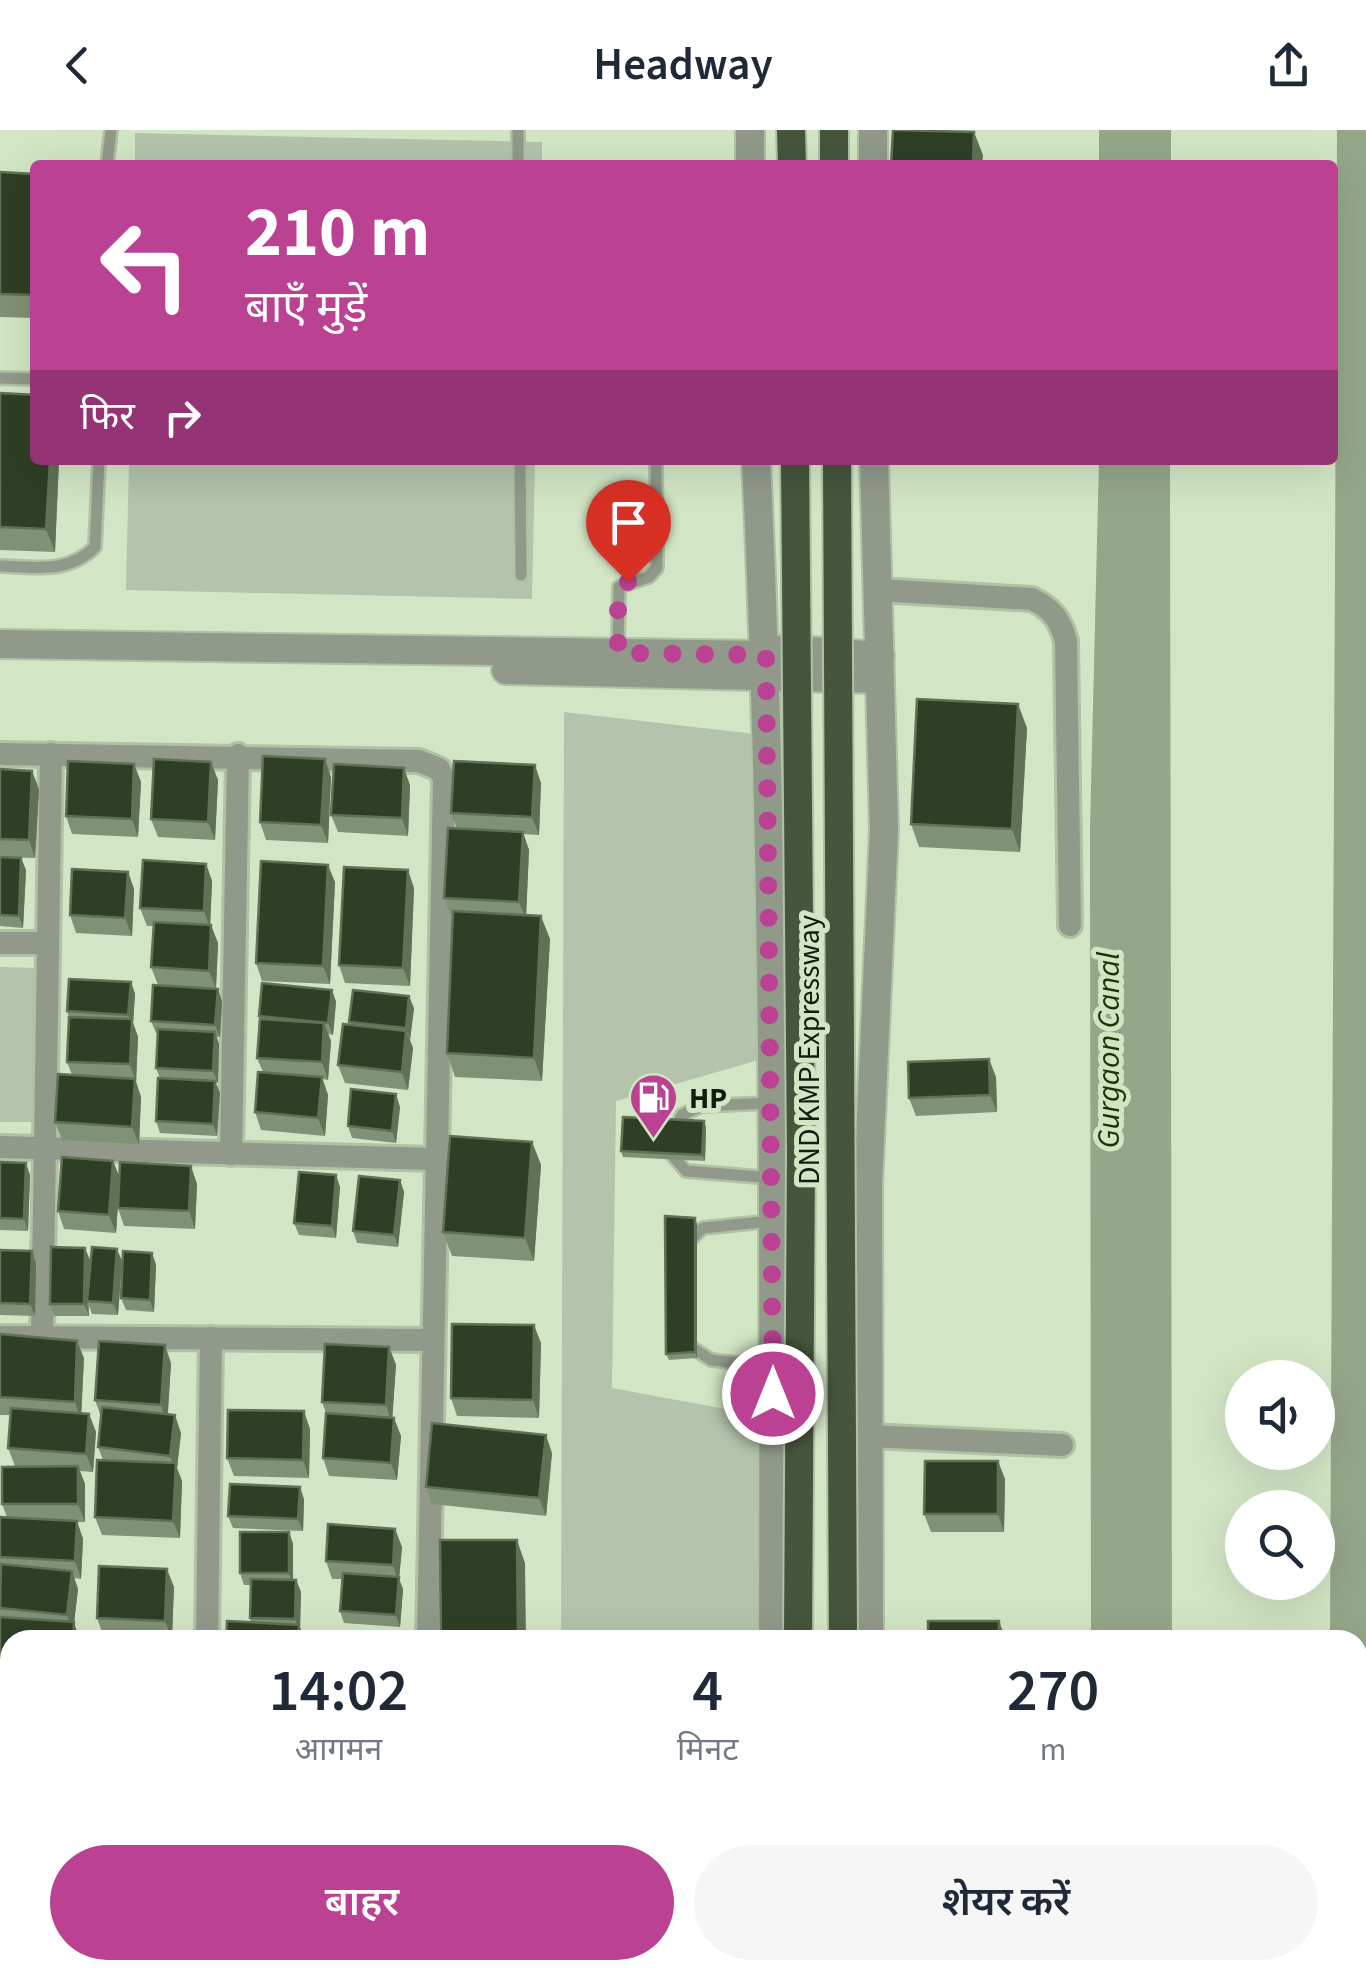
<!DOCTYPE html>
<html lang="hi">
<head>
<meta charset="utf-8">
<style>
  :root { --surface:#fff; --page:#f6f6f7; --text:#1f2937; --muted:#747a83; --accent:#bb4193 }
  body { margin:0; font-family:"Source Sans 3","Noto Sans Devanagari",sans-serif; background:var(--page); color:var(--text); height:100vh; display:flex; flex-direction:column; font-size:38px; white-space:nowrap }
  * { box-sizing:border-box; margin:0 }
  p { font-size:32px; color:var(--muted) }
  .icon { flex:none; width:55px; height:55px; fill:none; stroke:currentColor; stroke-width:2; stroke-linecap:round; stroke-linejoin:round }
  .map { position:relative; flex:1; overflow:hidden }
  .details { position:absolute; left:0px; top:1500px; width:1368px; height:350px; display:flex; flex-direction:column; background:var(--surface); border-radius:30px 30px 0 0; box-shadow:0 10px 40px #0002 }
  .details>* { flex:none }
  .guide { position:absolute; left:30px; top:30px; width:1308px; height:305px; border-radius:10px; box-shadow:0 10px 40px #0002; background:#bb4193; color:#fff; overflow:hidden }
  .buttons { position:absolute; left:1225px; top:1230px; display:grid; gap:20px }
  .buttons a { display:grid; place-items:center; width:110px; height:110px; border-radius:50%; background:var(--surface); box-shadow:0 10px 40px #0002; font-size:50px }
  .pin { position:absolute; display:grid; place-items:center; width:85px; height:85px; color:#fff; margin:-102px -42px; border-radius:50% 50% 50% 0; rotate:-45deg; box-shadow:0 0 10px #0007 }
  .pin .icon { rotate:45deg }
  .me { position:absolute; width:110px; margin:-55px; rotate:0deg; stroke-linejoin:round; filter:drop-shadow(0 0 8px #0008) }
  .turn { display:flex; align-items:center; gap:35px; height:210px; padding:0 50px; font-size:45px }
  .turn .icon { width:130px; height:130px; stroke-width:2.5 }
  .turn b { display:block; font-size:70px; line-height:85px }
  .then { display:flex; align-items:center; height:95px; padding:0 50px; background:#0003; gap:20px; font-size:38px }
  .eta { display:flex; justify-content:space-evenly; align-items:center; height:170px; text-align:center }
  .eta b { font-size:60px; font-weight:600; line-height:70px }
  .cta { display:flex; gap:20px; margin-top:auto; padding:20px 50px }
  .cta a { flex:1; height:115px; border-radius:60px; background:var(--accent); color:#fff; font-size:40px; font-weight:600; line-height:115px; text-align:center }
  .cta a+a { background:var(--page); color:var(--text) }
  header { display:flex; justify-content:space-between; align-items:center; height:130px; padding:0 50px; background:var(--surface); font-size:45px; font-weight:600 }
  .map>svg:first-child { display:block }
</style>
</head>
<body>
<header><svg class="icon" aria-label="back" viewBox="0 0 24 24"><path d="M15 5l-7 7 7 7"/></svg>Headway<svg class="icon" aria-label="share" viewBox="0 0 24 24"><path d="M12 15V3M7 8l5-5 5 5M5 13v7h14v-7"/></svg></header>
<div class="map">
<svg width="1366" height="1850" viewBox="0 0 1366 1850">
  <rect width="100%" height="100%" fill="#d2e6c5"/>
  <!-- green -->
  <g fill="#b4c3ab">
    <polygon points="135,3 542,12 542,35 135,35"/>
    <polygon points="129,330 535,330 532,469 126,460"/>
    <polygon points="564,582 773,606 769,927 616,971 612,1258 763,1286 763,1510 561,1510"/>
    <polygon points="0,837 39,838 37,992 0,992"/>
    <rect x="560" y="1840" width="203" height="10"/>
  </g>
  <!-- water -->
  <g fill="#95a789">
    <rect x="1099" y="0" width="72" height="35"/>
    <polygon points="1337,0 1366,0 1366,1850 1329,1850 1329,1840 1358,1840 1358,1510 1330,1510"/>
    <polygon points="1099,330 1170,330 1172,1510 1091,1510 1090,699"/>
  </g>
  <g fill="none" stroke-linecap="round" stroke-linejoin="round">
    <defs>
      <g id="service">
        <polyline points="518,0 518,35"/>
        <polyline points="107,35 111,0"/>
        <polyline points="0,248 35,249"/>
        <polyline points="520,330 521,445"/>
        <path d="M0,436C36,437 68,444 95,417L99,330"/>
        <polyline points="618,523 619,457 649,447 657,438 656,330"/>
        <polyline points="771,973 701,976 682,985 673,1005 672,1025 686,1041 772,1048"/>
        <polyline points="687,1113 703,1098 772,1091"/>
        <polyline points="688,1215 711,1230 773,1237"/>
      </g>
      <g id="minor">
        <path d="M878,460L1032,469C1052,479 1060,489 1066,511L1070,795"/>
        <polyline points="0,624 419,631 439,639 444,649 428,1510"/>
        <polyline points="0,813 48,813"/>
        <polyline points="0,1017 434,1029"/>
        <polyline points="231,1024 238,625"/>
        <polyline points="0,1207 431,1210"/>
        <polyline points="42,1207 51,624"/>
        <polyline points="869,1306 1062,1315"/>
        <polyline points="207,1510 211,1208"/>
        <polyline points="202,1850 202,1840"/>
        <polyline points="424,1850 424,1840"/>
      </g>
      <g id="tertiary">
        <polyline points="750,35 750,0"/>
        <polyline points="873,35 873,0"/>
        <path d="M756,330C775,723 774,1117 773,1510"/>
        <polyline points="0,514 766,525 783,519 880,526"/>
        <polyline points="506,540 880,549"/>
        <polyline points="869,1510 868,1054 884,700 874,330"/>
        <polyline points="772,1840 772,1850"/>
        <polyline points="871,1840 871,1850"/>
      </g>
      <g id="trunk">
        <polyline points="791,0 792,35"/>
        <polyline points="834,0 834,35"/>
        <polyline points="796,1850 796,1840"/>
        <polyline points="843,1850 843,1840"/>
      </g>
    </defs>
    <!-- service casing -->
    <use href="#service" stroke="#b0c1a4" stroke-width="16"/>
    <!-- minor casing -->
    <use href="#minor" stroke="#b0c1a4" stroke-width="28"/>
    <!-- tertiary casing -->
    <use href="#tertiary" stroke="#b0c1a4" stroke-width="32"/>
    <!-- trunk casing -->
    <use href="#trunk" stroke="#b0c1a4" stroke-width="32"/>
    <!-- service -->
    <use href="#service" stroke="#91998b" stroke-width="11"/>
    <!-- minor -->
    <use href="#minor" stroke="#91998b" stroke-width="22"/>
    <!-- tertiary -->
    <use href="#tertiary" stroke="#91998b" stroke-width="28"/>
    <!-- trunk -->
    <use href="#trunk" stroke="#46553c" stroke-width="28"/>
    <defs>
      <g id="trunk-bridge">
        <polyline points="795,330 801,1022 798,1510"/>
        <polyline points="837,330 843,1510"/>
      </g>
    </defs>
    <!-- trunk-bridge casing -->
    <use href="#trunk-bridge" stroke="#b0c1a4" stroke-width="32" stroke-linecap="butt"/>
    <!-- trunk-bridge -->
    <use href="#trunk-bridge" stroke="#46553c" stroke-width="28"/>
  </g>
  <!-- wall -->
  <g fill="#809275">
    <polygon points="0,42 35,44 35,188 0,187"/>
    <polygon points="0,263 35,330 59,330 55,422 0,420"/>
    <polygon points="1027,598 1020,722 919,717 911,694"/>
    <polygon points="325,629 331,647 328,713 266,710 260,692"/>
    <polygon points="134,634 141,652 138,707 72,704 66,686"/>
    <polygon points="0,639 39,659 35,728 0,727"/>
    <polygon points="218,650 215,710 158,707 151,689"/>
    <polygon points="541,653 539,705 523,704 529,720 526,785 550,809 542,951 455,947 447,923 453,786 451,786 444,768 457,699 451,683"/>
    <polygon points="410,655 408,706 338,702 331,685"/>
    <polygon points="0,727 21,728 26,740 23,798 0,796"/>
    <polygon points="206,734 212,751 210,795 218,813 216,858 158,855 151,837 154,796 147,796 140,778"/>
    <polygon points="128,742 134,759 132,806 76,803 70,785"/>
    <polygon points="335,752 330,854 262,851 256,833"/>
    <polygon points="414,758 410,856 345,853 339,835"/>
    <polygon points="131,852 135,864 133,893 138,907 136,952 141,967 139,1014 62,1010 55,992 72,945 67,932 69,887 67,881"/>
    <polygon points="332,860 336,872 333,905 328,904 331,911 328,950 322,949 328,965 325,1006 261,1000 255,982 263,942 257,928 259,886"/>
    <polygon points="222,871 220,907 217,907 219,914 218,953 216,953 220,963 217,1006 160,1003 156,991 160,948 156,938 158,903 156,903 151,891"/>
    <polygon points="414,878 410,910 413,918 408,960 345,953 338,935 350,894 349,892"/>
    <polygon points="996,947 997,982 916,986 909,968"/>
    <polygon points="400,977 396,1013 352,1008 348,996"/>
    <polygon points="706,997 705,1031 623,1027 621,1021"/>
    <polygon points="532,1012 541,1035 534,1131 452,1126 443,1102"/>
    <polygon points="113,1031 120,1048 197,1054 195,1099 124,1096 118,1078 118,1068 116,1103 64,1099 58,1081"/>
    <polygon points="0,1032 30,1045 28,1101 0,1100"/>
    <polygon points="400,1050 404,1062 398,1117 357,1113 353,1101"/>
    <polygon points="340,1057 336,1108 299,1105 294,1093"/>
    <polygon points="697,1094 697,1228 669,1230 666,1224"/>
    <polygon points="0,1120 36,1133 35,1186 0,1185"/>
    <polygon points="152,1123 156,1135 154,1182 126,1180 121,1168"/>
    <polygon points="90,1130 89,1146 122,1131 118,1185 92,1184 89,1176 89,1186 54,1186 50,1174"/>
    <polygon points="0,1204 84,1228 81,1284 89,1284 96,1302 93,1342 80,1341 85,1354 85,1392 77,1392 83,1409 81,1449 74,1448 78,1459 74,1493 80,1510 10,1510 10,1605 2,1604 0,1598 0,1387 7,1387 2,1374 15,1336 8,1318 11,1285 0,1285"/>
    <polygon points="541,1213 539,1288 457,1286 451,1268"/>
    <polygon points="389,1217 396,1235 392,1288 401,1306 397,1350 329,1346 323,1328 326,1283 322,1272"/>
    <polygon points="171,1233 168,1284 181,1303 177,1338 182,1351 180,1408 102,1405 95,1387 103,1330 98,1317 101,1287 95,1270"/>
    <polygon points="310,1299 309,1348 234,1346 227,1328"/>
    <polygon points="552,1323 546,1386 432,1374 426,1357"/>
    <polygon points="1005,1349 1004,1402 931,1402 924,1384"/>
    <polygon points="304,1369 303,1401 233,1398 228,1386"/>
    <polygon points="395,1399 402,1417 399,1449 403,1459 400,1497 344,1493 340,1481 342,1449 332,1449 326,1431"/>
    <polygon points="289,1402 293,1414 293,1450 296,1450 301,1462 300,1497 304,1510 226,1510 251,1492 250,1488 251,1455 244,1455 240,1443"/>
    <polygon points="174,1457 172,1502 174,1502 177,1510 97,1510 102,1502 97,1488"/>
    <polygon points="457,1840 512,1840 512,1844 458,1842"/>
  </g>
  <!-- shaded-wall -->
  <g fill="#607155">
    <polygon points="974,2 983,25 982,35 973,35"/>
    <polygon points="50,330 59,330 55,422 46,399"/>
    <polygon points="1018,574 1027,598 1020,722 1012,699"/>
    <polygon points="325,629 331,647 328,713 321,695"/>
    <polygon points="211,632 218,650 215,710 208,692"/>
    <polygon points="134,634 141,652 138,707 132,689"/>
    <polygon points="535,635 541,653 539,705 532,687"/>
    <polygon points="404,638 410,655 408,706 402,688"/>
    <polygon points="32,641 39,659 35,728 29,710"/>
    <polygon points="523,702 529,720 526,789 519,772"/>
    <polygon points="21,728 26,740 23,798 19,786"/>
    <polygon points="206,734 212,751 210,799 204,781"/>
    <polygon points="328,735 335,752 330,854 323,836"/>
    <polygon points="408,740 414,758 410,856 403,838"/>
    <polygon points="128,742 134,759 132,806 125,788"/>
    <polygon points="541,786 550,809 542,951 534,928"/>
    <polygon points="211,795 218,813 216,858 209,841"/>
    <polygon points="131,852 135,864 133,893 138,907 136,952 130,934 132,894 128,885"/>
    <polygon points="218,859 222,871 220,907 215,895"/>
    <polygon points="332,860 336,872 333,905 328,893"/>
    <polygon points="409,866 414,878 410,910 406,898"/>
    <polygon points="324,893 331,911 328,950 322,932"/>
    <polygon points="406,901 413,918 408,960 402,942"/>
    <polygon points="215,902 219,914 218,953 213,941"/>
    <polygon points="989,929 996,947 997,982 990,965"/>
    <polygon points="322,947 328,965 325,1006 318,988"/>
    <polygon points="135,949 141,967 139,1014 132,997"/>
    <polygon points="215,951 220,963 217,1006 213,994"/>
    <polygon points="396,964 400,977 396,1013 392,1001"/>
    <polygon points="704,991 706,997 705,1031 702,1025"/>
    <polygon points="532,1012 541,1035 534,1131 525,1108"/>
    <polygon points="113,1031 120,1049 116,1103 109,1085"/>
    <polygon points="26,1033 30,1045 28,1101 24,1089"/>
    <polygon points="191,1036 197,1054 195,1099 189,1081"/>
    <polygon points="336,1045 340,1057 336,1108 332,1096"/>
    <polygon points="400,1050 404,1062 398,1117 394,1105"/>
    <polygon points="695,1088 697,1094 697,1228 695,1222"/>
    <polygon points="85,1118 90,1130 89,1172 87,1171 89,1186 84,1174"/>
    <polygon points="117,1119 122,1131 118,1185 113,1173"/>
    <polygon points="32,1121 36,1133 35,1186 30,1174"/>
    <polygon points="152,1123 156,1135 154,1182 150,1170"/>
    <polygon points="534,1195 541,1213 539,1288 533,1270"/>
    <polygon points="77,1211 84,1228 81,1290 75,1272"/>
    <polygon points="165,1215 171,1233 167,1293 161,1275"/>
    <polygon points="389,1217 396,1235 392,1293 386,1275"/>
    <polygon points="304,1281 310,1299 309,1348 303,1330"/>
    <polygon points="89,1284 96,1302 93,1342 86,1324"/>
    <polygon points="175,1285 181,1303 177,1338 182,1351 180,1408 173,1391 175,1340 170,1326"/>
    <polygon points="394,1288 401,1306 397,1350 391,1333"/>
    <polygon points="546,1305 552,1323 546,1386 539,1368"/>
    <polygon points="998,1331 1005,1349 1004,1402 998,1384"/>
    <polygon points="78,1336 85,1354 85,1392 78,1374"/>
    <polygon points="300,1357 304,1369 303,1401 298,1389"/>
    <polygon points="77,1391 83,1409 81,1449 75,1431"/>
    <polygon points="395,1399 402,1417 399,1449 403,1459 400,1497 396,1485 398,1451 393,1435"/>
    <polygon points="289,1402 293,1414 293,1455 289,1443"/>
    <polygon points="517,1410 525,1433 526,1510 518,1510"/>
    <polygon points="167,1439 174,1457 172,1509 165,1491"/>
    <polygon points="72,1441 78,1459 74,1493 80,1510 73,1510 73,1502 67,1485"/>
    <polygon points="296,1450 301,1462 300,1497 304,1510 298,1510 299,1499 295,1489"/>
    <polygon points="999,1491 1006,1510 999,1510"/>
    <polygon points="82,1840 90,1840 89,1850 82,1850"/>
    <polygon points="164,1840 172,1840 171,1850 164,1850"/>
    <polygon points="309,1840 315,1840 315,1850 308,1850"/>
    <polygon points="393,1840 397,1840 400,1850 392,1850"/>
    <polygon points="1001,1840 1005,1840 1007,1850 1001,1850"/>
  </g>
  <!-- building -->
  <g fill="#2f3f25" stroke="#607155" stroke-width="2.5">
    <polygon points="893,0 974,2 973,35 891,35"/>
    <polygon points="0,42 35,44 35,165 0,164"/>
    <polygon points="0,263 35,265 35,330 50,330 46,399 0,397"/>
    <polygon points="917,569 1018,574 1012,699 911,694"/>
    <polygon points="263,626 325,629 321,695 260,692"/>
    <polygon points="154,629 211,632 208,692 151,689"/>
    <polygon points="68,631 134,634 132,689 66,686"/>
    <polygon points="454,631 535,635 532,687 451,683"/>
    <polygon points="334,634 404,638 402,688 331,685"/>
    <polygon points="0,639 32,641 29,710 0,709"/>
    <polygon points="448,698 523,702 519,772 444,768"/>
    <polygon points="0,727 21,728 19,786 0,785"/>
    <polygon points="143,730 206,734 204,781 140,778"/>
    <polygon points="261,731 328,735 323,836 256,833"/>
    <polygon points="344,737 408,740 403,838 339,835"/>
    <polygon points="72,739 128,742 125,788 70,785"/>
    <polygon points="453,781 541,786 534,928 447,923"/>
    <polygon points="154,792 211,795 209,841 151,837"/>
    <polygon points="69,849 131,852 128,885 67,881"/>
    <polygon points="262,853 332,860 328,893 259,886"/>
    <polygon points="153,855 218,859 215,895 151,891"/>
    <polygon points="353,860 409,866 406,898 349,892"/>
    <polygon points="69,887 132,889 130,934 67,932"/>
    <polygon points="260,889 324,893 322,932 257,928"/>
    <polygon points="343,894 406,901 402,942 338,935"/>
    <polygon points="158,899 215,902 213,941 156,938"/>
    <polygon points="989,929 990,965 909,968 908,932"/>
    <polygon points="258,942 322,947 318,988 255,982"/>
    <polygon points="58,944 135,949 132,997 55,992"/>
    <polygon points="158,948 215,951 213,994 156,991"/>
    <polygon points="351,959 396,964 392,1001 348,996"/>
    <polygon points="623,987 704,991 702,1025 621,1021"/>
    <polygon points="450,1006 532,1012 525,1108 443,1102"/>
    <polygon points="62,1027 113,1031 109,1085 58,1081"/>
    <polygon points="0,1032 26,1033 24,1089 0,1088"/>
    <polygon points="120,1032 191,1036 189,1081 118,1078"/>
    <polygon points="299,1042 336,1045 332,1096 294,1093"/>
    <polygon points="359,1046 400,1050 394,1105 353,1101"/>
    <polygon points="665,1086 695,1088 695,1222 666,1224"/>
    <polygon points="51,1117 85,1118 84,1174 50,1174"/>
    <polygon points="92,1117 117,1119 113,1173 87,1171"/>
    <polygon points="0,1120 32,1121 30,1174 0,1173"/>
    <polygon points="123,1121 152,1123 150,1170 121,1168"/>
    <polygon points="452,1194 534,1195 533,1270 451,1268"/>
    <polygon points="0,1204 77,1211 75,1272 0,1267"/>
    <polygon points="99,1211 165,1215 161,1275 95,1270"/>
    <polygon points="325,1214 389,1217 386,1275 322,1272"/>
    <polygon points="102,1277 175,1285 170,1326 98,1317"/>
    <polygon points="11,1278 89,1284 86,1324 8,1318"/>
    <polygon points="228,1280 304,1281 303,1330 227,1328"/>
    <polygon points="326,1283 394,1288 391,1333 323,1328"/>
    <polygon points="432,1293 546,1305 539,1368 426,1357"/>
    <polygon points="97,1330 176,1333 173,1391 95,1387"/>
    <polygon points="925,1331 998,1331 998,1384 924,1384"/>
    <polygon points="78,1336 78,1374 2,1374 2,1337"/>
    <polygon points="230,1354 300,1357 298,1389 228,1386"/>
    <polygon points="0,1387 77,1391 75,1431 0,1427"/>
    <polygon points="328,1394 395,1399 393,1435 326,1431"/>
    <rect x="240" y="1402" width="49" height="41"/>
    <polygon points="440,1410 517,1410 518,1510 441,1510"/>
    <polygon points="1,1434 72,1441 67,1485 0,1478"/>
    <polygon points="99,1436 167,1439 165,1491 97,1488"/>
    <polygon points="343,1443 399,1447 396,1485 340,1481"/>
    <polygon points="251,1449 296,1450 295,1489 250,1488"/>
    <polygon points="0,1487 74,1492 73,1510 10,1510 10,1536 0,1536"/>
    <polygon points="227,1491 299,1495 298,1510 226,1510"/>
    <rect x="928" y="1491" width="71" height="19"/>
    <rect x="97" y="1502" width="77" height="8"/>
    <polygon points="0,1544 10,1545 10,1587 0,1587"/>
    <polygon points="0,1809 10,1810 10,1840 82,1840 82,1850 0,1850"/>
    <polygon points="93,1840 164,1840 164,1850 92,1850"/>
    <polygon points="237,1840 309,1840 308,1850 237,1850"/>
    <polygon points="326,1840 393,1840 392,1850 326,1850"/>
    <rect x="924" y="1840" width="77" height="10"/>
    <polygon points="458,1842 534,1845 534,1850 457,1850"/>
  </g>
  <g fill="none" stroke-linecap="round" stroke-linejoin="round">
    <!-- route -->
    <polyline stroke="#bb4193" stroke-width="18" stroke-dasharray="0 32.4" points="628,452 618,462 618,523 766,525 773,1264"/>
  </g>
  <!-- icons -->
  <defs>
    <symbol id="fuel-pin" viewBox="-11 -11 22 30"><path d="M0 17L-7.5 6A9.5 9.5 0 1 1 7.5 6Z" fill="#bb4193" stroke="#d2e6c5"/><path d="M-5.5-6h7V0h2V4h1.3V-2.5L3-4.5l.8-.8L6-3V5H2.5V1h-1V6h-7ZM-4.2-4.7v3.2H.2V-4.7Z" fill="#fff"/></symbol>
  </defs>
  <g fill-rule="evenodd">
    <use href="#fuel-pin" x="626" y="940" width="55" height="75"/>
  </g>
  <g text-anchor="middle" stroke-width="10" stroke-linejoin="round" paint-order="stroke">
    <!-- street labels -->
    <g font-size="30" fill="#131a0e" stroke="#d2e6c5">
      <text transform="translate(809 920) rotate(-90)" y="10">DND KMP Expressway</text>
    </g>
    <!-- poi labels -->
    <g font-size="30" font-weight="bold" fill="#131a0e" stroke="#d2e6c5" text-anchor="start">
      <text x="689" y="978">HP</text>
    </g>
    <!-- water labels -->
    <g font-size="32" font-style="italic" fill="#1c3405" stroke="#d2e6c5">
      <text transform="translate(1108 920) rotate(-90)" y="11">Gurgaon Canal</text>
    </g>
  </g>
</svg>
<div class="buttons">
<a><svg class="icon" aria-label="sound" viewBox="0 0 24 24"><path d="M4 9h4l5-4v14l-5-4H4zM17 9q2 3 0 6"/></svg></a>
<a><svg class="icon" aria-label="search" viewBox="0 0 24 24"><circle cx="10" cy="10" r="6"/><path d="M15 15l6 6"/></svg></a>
</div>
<div class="pin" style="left:628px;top:452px;background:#d93025"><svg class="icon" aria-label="arrive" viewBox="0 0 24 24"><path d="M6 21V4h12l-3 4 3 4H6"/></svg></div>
<svg class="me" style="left:773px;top:1264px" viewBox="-20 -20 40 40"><circle r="17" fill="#bb4193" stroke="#fff" stroke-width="3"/><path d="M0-11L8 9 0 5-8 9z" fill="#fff"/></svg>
<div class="guide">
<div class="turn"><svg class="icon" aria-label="left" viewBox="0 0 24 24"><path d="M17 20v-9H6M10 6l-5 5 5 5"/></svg><div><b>210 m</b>बाएँ मुड़ें</div></div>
<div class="then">फिर<svg class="icon" aria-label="right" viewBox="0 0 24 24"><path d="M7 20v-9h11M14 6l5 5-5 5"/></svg></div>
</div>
<section class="details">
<div class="eta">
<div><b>14:02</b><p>आगमन</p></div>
<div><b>4</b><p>मिनट</p></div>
<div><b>270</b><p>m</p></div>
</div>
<div class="cta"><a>बाहर</a><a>शेयर करें</a></div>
</section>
</div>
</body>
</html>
